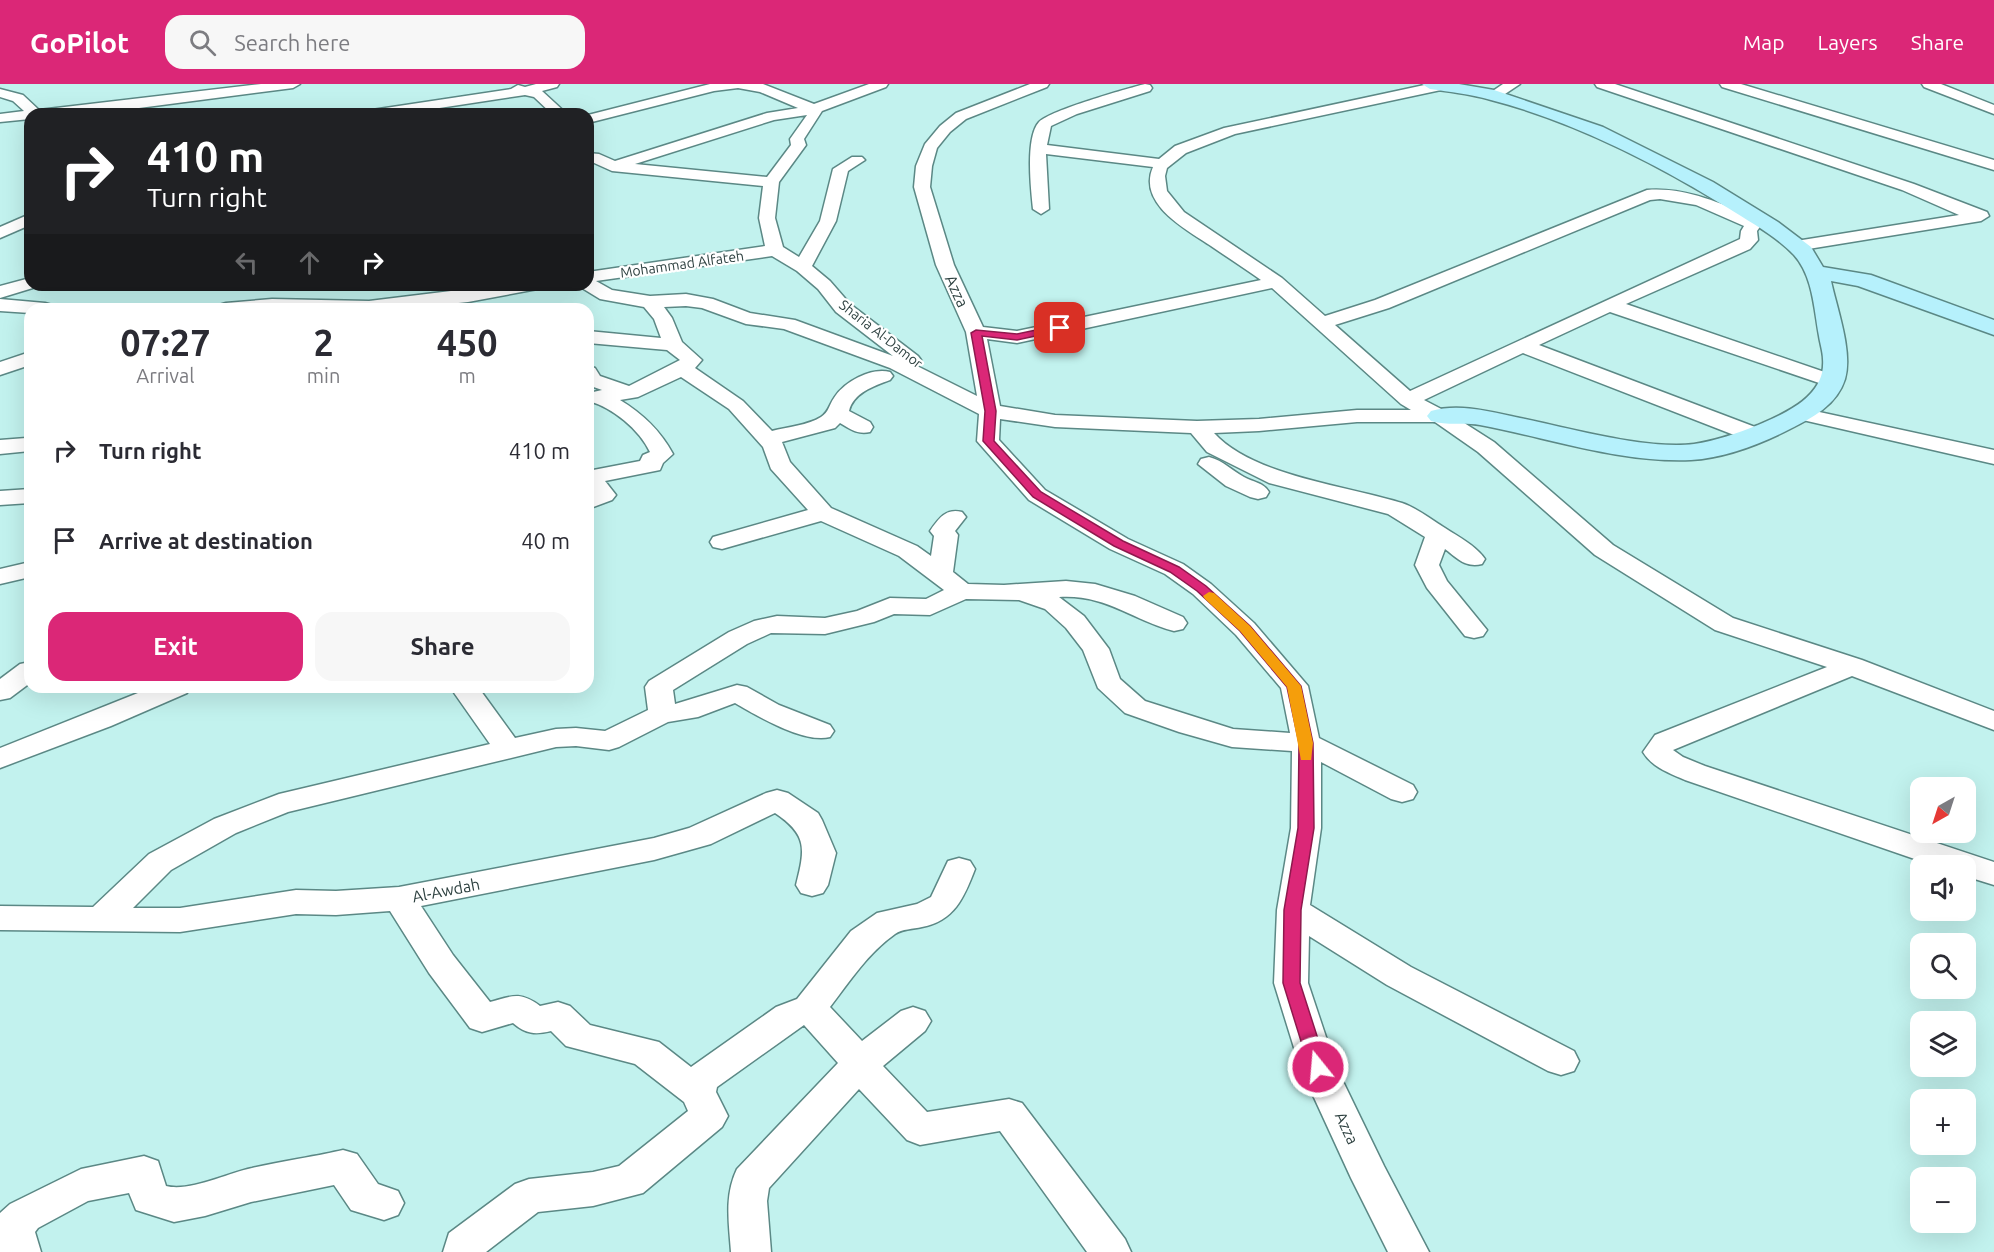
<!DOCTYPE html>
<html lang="en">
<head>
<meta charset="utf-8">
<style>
  :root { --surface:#fff; --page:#f7f7f7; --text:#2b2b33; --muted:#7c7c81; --accent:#db2777 }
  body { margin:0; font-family:Ubuntu,sans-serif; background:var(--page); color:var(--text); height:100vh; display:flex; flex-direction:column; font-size:22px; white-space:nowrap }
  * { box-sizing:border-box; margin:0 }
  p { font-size:20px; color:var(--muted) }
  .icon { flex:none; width:33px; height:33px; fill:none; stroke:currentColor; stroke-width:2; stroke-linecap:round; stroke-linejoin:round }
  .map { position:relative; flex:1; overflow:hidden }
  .drawer { position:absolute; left:24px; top:219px; width:570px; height:390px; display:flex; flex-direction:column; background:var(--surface); border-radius:18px; box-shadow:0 6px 24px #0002 }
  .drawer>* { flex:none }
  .hud { position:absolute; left:24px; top:24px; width:570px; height:183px; border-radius:18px; box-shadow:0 6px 24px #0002; background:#202124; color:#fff; overflow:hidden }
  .needle { width:39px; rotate:219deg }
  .tools { position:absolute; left:1910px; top:693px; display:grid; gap:12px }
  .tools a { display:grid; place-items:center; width:66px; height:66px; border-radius:12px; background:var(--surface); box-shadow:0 6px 24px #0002; font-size:30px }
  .pin { position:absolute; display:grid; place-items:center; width:51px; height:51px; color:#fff; margin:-26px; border-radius:12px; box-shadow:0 3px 9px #0006 }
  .me { position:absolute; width:66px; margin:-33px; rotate:343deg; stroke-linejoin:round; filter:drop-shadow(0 0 4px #0008) }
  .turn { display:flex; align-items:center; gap:21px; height:126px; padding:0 24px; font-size:27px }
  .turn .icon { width:78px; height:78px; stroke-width:2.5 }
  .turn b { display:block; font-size:42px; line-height:51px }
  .lanes { display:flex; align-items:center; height:57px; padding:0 24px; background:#0003; justify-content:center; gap:30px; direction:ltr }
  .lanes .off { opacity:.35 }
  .eta { display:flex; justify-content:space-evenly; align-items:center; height:102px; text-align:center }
  .eta b { font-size:36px; font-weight:600; line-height:42px }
  .cta { display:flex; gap:12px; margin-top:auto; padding:12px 24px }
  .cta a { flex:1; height:69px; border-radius:18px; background:var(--accent); color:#fff; font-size:24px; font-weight:600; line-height:69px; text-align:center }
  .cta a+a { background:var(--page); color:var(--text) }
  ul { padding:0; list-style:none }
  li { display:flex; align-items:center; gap:18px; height:90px; padding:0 24px }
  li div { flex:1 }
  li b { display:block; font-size:22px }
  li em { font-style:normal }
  header { display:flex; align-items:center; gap:36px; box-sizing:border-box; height:84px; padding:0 30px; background:var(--accent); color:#fff }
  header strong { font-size:28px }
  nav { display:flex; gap:33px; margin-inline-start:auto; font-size:21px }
  .search { width:420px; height:54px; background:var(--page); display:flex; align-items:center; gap:15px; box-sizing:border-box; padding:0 21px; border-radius:18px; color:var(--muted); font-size:22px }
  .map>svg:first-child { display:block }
</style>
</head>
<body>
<header>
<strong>GoPilot</strong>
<div class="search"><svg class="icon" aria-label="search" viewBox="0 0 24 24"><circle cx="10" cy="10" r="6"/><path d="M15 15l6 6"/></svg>Search here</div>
<nav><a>Map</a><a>Layers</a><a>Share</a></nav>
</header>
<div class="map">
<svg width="1994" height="1168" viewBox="0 0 1994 1168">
  <rect width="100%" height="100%" fill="#c2f2ee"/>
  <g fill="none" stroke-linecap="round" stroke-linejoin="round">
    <defs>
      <g id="street">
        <polygon points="261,0 300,0 293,4 93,30 30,30 30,35 0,38 0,30 24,27 13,17 0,13 0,5 23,11 39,26"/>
        <polygon points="536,0 559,0 557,3 542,7 567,30 552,30 534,13 525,11 400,30 365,30 372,26 511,5 518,1 525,3"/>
        <path d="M710,0H763L814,20L869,0H888L886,3L822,27L804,55L806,61L779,98L775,134L783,163L799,173L820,137L833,85L852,73H862L865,76L848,87L836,137L812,182L830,197L850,220L918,272L921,276L915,281L977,312L966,248L936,181L914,103L916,82L925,60L940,42L956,29L1030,0H1049L1047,3L966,35L950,48L937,64L932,82L930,103L954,181L983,243L1017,247L1261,196C1244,184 1227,173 1211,162C1186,145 1137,120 1153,83L1046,70L1049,125L1041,130L1033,125C1031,106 1025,53 1039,38C1051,26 1126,5 1145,0L1150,1L1152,4L1150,7L1077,30L1051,42L1047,61L1159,75L1175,62L1224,44L1429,0H1446V5L1441,6L1235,50L1186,69L1167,84L1165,92L1167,107L1184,128L1282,194L1325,232L1375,216L1647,106C1684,103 1717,118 1751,132L1758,129L1764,130L1766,134L1757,147L1758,156L1750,165L1626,220L1839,293L1842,297L1839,301H1825L1610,228L1539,261L1763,346L1766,351L1763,356L1755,357L1747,356L1523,269L1424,316L1447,328L1494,358L1613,461L1733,534L1862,576L1994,627V646L1852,592L1673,666L1683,673L1705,682L1994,778V801L1965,792V782H1935L1685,696C1669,689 1652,683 1643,668L1655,651L1827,583L1715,546L1595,471L1478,368L1435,338H1357L1259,347L1214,349C1253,392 1347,402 1402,419C1417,424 1432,436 1445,444C1459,453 1476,462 1485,475L1482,480C1465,484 1457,474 1445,465L1439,481L1447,497L1487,546L1483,552L1474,554L1465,552L1427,504L1415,481L1425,453L1388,430L1269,399L1207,368L1191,349L1055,343L1000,335L999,356L1045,406L1128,455L1183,480L1211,500L1254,539L1308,602L1319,654L1413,701L1417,708L1413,715L1402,718L1391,715L1321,678V744L1310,821L1411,883L1574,967L1579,977L1574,987L1561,991L1548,987L1387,901L1309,852L1308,899L1336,983L1384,1082L1429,1168H1388L1351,1094L1300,983L1274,899L1277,826L1291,744L1292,667L1232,663L1179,648L1125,629L1098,604L1083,566L1066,544L1045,525L1019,516L966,515L930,531L894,530L874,538L825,550L771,549L747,560L673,606L675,620L737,601L747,603L779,621L830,641L834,647L830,653C805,660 757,632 735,619L698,633L668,638L619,663L609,666L576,662L556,663L288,728L236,749L171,786L133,824H180L296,806L336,807L399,803L654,754L689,744L766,709L777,706L788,709L818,729L822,736L836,769L828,801L823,809L812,812L801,809L796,801C805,765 808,751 775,729L711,760L654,776L421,822L453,871L490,918C512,912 520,907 540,922L558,918L570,922L590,941L659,958L691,983L776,923L797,915L851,847L877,829L917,820L931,813L948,777L959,774L970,777L975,785C964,814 954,837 922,843C913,845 902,845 895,850C868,869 850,897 830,923L862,957L901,927L913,923L925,927L931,937L925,947L883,982L927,1028L1009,1015L1022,1019L1125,1155L1131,1168H1087L1000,1047L920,1061L907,1056L859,1005L769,1104L767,1117L771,1168H731C729,1139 724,1112 737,1085L838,979L804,941L717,1003L716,1008L728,1032L722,1043L643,1109L593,1122L538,1128L486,1168H443L449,1149L515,1100L529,1095L593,1088L619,1082L688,1027L684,1018L635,980L566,962L551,947C535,951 526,950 513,939L482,948L470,944L429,889L390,827L336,831L296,830L180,848L0,846V822L93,823L149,770L214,735L279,710L490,660L450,603H478L515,654L556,645L576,644L605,647L648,626L645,603L649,597L729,548L754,537L777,532L825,534L857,527L890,514L926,515L944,506L899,472L821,437L722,465L713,463L710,458L713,453L808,426L771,385L763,363L729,325L681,293L638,313L620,316C643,330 660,346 673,370L663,379L660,386L605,397L616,411L612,416L588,425V410L591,408L588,405V387L640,377L643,371L650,368C639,345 613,324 589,317V309L602,306L588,301V282L595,284L600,292L629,302L680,276L667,266L588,259V247L661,254L654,235L644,223L600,215L582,204L580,201H588V188L765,162L759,134L763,102L612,87L592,78L588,79V69L599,70L615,77L767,29L798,24L760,8L738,4L714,7L588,39V31ZM807,31L790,55L791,61L767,93L635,80L774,36ZM1660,115L1696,121L1744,142L1741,147L1740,155L1410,307L1335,241L1389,224L1650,116ZM772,172L797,187L818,205L836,228L893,272L795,236L750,229L713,215L686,210L650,212L612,206L596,197ZM1272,204L1401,320L1411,326H1357L1259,335L1197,337L1055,331L1000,322L987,255L1017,259ZM686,222L702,224L746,240L784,245L890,284L979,330L977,357L1029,416L1110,465L1165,490L1193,510L1236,551L1281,604L1290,649L1233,645L1145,617L1120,595L1109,565L1084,532L1059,513C1106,510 1132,536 1174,547L1183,545L1187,539L1183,533L1135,512L1095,500L1066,497L1004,501L968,500L953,488L958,451L955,447L966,433L962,428C946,424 939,434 930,447L934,452L931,472L917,462L831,424L790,378L782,358L835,344L840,339C850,345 858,351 870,348L873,343L870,338L849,327C853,309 874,302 890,296L893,292L890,288C871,283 844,298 834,314C829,321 829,328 821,333C809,341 787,343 772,347L743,317L695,284L702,276L682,258L672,234L664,223Z"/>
        <polygon points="1503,0 1520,0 1499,14 1489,14 1487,11"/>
        <polygon points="1595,0 1615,0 1914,100 1987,128 1989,132 1981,137 1796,167 1790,166 1787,162 1790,158 1796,157 1959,131 1902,106 1597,3"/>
        <polygon points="1720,0 1741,0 1994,76 1994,86 1722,3"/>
        <polygon points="1922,0 1941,0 1994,21 1994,30 1924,3"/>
        <polygon points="30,130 30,141 0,154 0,143"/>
        <polygon points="30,194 30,201 38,201 36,203 0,214 0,202"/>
        <polygon points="500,201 541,201 538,205 532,206 468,218 401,225 217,225 219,221 226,219 272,215 369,217"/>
        <polygon points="0,215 45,219 52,221 54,225 30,225 30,229 0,227"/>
        <polygon points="30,268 30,281 0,291 0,278"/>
        <polygon points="1801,324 1994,366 1994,380 1794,334 1790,330 1794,326"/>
        <polygon points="26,354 30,355 30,367 0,370 0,356"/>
        <path d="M1209,373C1224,377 1231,386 1244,393C1253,398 1264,399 1269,408L1266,413L1258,415L1250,413L1226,402L1198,380L1201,375Z"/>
        <polygon points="30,405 30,419 0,421 0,407"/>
        <polygon points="30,478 30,493 0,500 0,485"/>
        <polygon points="30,578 30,599 10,614 0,616 0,595 20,580"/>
        <polygon points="153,603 191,603 187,609 111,642 0,684 0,664"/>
        <path d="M343,1066L357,1070L378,1100L398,1107L404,1119L398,1131L384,1136L351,1126L334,1101L251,1118L205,1132L174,1138L136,1126L129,1109L88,1117L38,1144L35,1148L41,1168H0V1129L10,1120L81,1085L144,1072L158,1077L166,1102C190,1108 228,1089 252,1084C282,1077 313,1073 343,1066Z"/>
      </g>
      <path id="secondary" d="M1422,0H1459L1494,6L1603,43L1713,98L1778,138L1811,163L1823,183L1871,191L1994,236V251L1858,202L1831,197C1837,225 1853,268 1845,295C1837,321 1812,334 1790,345C1761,360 1724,374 1691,376C1620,379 1549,354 1480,341C1464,338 1447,342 1431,337L1427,332L1431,327C1460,319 1491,328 1520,334C1569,344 1646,366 1694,360C1715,357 1738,349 1758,341C1786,329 1826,312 1823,275C1823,268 1820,259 1819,252C1814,225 1813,192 1794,171C1776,152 1750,138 1728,124C1657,80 1572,37 1491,16C1471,10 1450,8 1430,5Z"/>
    </defs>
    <!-- street casing -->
    <use href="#street" stroke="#5b8885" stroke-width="3"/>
    <!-- secondary casing -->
    <use href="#secondary" stroke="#5b8885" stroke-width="3"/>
    <!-- street -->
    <use href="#street" fill="#fff" fill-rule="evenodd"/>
    <!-- secondary -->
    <use href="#secondary" fill="#b6f1fc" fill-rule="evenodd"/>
  </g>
  <!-- route -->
  <polygon fill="#db2777" stroke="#8e194d" stroke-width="1.5" points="1060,241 1065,244 1063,246 1017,256 982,252 996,327 994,357 1041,408 1123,457 1179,483 1206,502 1250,542 1301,602 1313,659 1314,744 1301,826 1300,899 1327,983 1325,989 1318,991 1312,989 1309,983 1283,899 1284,826 1298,744 1299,659 1287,603 1240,547 1197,507 1170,488 1114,462 1033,413 983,357 985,327 971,249 976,246 1017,250"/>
  <!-- slow -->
  <polygon fill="#f59e0b" points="1209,508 1214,509 1250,542 1301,602 1313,659 1311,676 1301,676 1287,603 1240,547 1205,515 1203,512"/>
  <g text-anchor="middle" stroke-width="4.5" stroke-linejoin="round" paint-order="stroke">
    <!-- far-street labels -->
    <g font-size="14" fill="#2e4140" stroke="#fff">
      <text transform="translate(682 180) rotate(-8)" y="5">Mohammad Alfateh</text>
      <text transform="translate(881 250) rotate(38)" y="5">Sharia Al-Damor</text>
    </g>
    <!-- street labels -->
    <g font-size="16" fill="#2e4140" stroke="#fff">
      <text transform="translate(957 207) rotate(65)" y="6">Azza</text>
      <text transform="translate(446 806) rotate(-11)" y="6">Al-Awdah</text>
      <text transform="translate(1347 1044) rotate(65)" y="6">Azza</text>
    </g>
  </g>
</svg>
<div class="tools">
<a><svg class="needle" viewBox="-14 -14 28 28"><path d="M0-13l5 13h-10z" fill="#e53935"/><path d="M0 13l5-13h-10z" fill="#7c7c81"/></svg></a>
<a><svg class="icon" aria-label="sound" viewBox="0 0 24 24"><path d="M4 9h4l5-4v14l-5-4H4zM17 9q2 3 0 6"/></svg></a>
<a><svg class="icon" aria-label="search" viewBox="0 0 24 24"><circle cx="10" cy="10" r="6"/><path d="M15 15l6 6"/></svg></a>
<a><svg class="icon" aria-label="layers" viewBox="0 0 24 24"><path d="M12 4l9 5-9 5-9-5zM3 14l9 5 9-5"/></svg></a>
<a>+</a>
<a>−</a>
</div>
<div class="pin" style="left:1060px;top:244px;background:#d93025"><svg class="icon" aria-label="arrive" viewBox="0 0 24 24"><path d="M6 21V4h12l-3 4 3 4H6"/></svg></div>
<svg class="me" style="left:1318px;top:983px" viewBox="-20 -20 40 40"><circle r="17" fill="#db2777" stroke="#fff" stroke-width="3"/><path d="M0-11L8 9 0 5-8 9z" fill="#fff"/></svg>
<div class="hud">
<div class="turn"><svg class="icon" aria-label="right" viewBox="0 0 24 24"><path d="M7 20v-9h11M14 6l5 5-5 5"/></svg><div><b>410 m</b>Turn right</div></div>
<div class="lanes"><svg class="icon off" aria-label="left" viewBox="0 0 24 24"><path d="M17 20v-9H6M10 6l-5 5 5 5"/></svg><svg class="icon off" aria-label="ahead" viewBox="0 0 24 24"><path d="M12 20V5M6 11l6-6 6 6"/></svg><svg class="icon" aria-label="right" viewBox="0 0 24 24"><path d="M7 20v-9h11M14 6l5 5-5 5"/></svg></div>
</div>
<section class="drawer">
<div class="eta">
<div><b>07:27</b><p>Arrival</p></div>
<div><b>2</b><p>min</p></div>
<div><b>450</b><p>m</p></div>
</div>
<ul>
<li><svg class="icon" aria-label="right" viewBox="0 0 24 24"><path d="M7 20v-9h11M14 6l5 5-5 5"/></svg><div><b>Turn right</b></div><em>410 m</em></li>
<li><svg class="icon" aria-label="arrive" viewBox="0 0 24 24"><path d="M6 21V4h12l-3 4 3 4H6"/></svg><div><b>Arrive at destination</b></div><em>40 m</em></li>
</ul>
<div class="cta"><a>Exit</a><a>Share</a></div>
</section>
</div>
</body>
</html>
